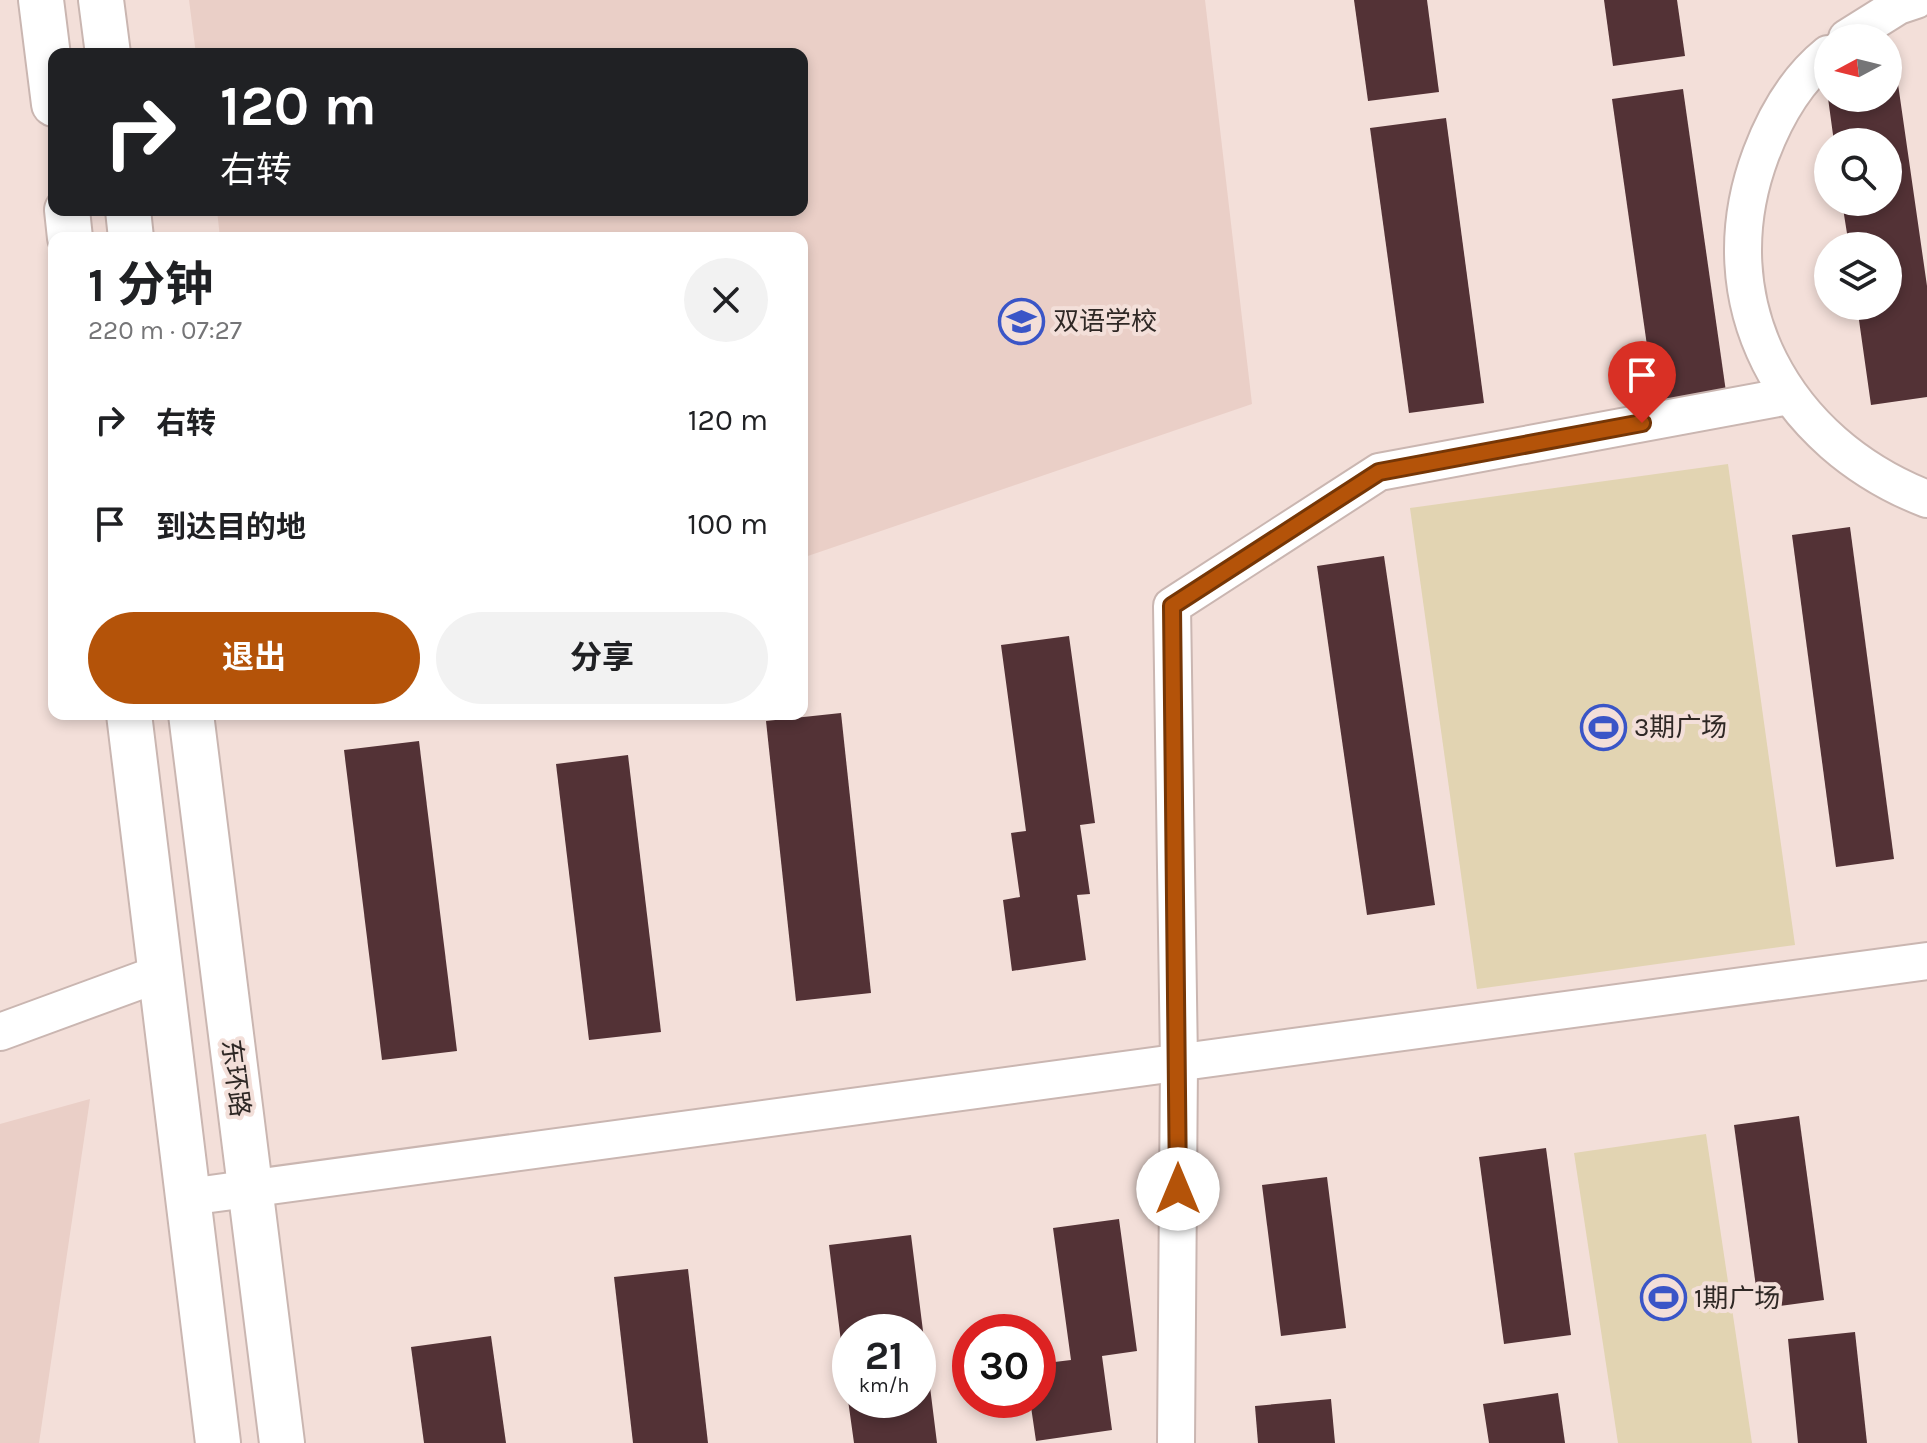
<!DOCTYPE html>
<html lang="zh">
<head>
<meta charset="utf-8">
<style>
  :root { --surface:#fff; --page:#f2f2f2; --text:#202124; --muted:#757577; --accent:#b45309 }
  body { margin:0; font-family:Karla,"Noto Sans SC",sans-serif; background:var(--page); color:var(--text); height:100vh; display:flex; flex-direction:column; font-size:30px; white-space:nowrap }
  * { box-sizing:border-box; margin:0 }
  p { font-size:26px; color:var(--muted) }
  .icon { flex:none; width:44px; height:44px; fill:none; stroke:currentColor; stroke-width:2; stroke-linecap:round; stroke-linejoin:round }
  .map { position:relative; flex:1; overflow:hidden }
  .sheet { position:absolute; left:48px; top:232px; width:760px; height:488px; display:flex; flex-direction:column; background:var(--surface); border-radius:16px; box-shadow:0 4px 12px #0003 }
  .sheet>* { flex:none }
  .banner { position:absolute; left:48px; top:48px; width:760px; height:168px; border-radius:16px; box-shadow:0 4px 12px #0003; background:#202124; color:#fff; overflow:hidden }
  .needle { width:52px; rotate:263deg }
  .buttons { position:absolute; left:1814px; top:24px; display:grid; gap:16px }
  .buttons a { display:grid; place-items:center; width:88px; height:88px; border-radius:50%; background:var(--surface); box-shadow:0 4px 12px #0003; font-size:40px }
  .speed { position:absolute; left:832px; top:1314px; display:flex; gap:16px; font-size:40px; font-weight:700; text-align:center }
  .speed>* { display:grid; place-content:center; width:104px; height:104px; border-radius:50%; background:var(--surface); box-shadow:0 4px 12px #0003; line-height:1 }
  .speed small { font-size:20px; font-weight:400 }
  .speed .limit { border:12px solid #d22; background:#fff; color:#111 }
  .pin { position:absolute; display:grid; place-items:center; width:68px; height:68px; color:#fff; margin:-82px -34px; border-radius:50% 50% 50% 0; rotate:-45deg; box-shadow:0 0 8px #0007 }
  .pin .icon { rotate:45deg }
  .me { position:absolute; width:88px; margin:-44px; rotate:0deg; stroke-linejoin:round; filter:drop-shadow(0 0 6px #0008) }
  .turn { display:flex; align-items:center; gap:28px; height:168px; padding:0 40px; font-size:36px }
  .turn .icon { width:104px; height:104px; stroke-width:2.5 }
  .turn b { display:block; font-size:56px; line-height:68px }
  .round { display:grid; place-items:center; flex:none; width:84px; height:84px; border-radius:42px; background:var(--page) }
  .headline { display:flex; align-items:center; justify-content:space-between; height:136px; padding:0 40px }
  h1 { font-size:48px; font-weight:700; line-height:60px }
  .primary-button { display:flex; gap:16px; margin-top:auto; padding:16px 40px }
  .primary-button a { flex:1; height:92px; border-radius:48px; background:var(--accent); color:#fff; font-size:32px; font-weight:700; line-height:92px; text-align:center }
  .primary-button a+a { background:var(--page); color:var(--text) }
  ul { padding:0; list-style:none }
  li { display:flex; align-items:center; gap:24px; height:104px; padding:0 40px }
  li div { flex:1 }
  li b { display:block; font-size:30px }
  li em { font-style:normal }
  .map>svg:first-child { display:block }
</style>
</head>
<body>
<div class="map">
<svg width="1927" height="1443" viewBox="0 0 1927 1443">
  <rect width="100%" height="100%" fill="#f3dfd9"/>
  <!-- built -->
  <g fill="#eacfc7">
    <polygon points="189,0 1205,0 1252,404 802,558 802,238 220,238 217,210 802,210 802,54 196,54"/>
    <polygon points="90,1099 39,1443 0,1443 0,1124"/>
  </g>
  <!-- green -->
  <g fill="#e2d4b2">
    <polygon points="1728,464 1795,945 1477,989 1410,508"/>
    <polygon points="1706,1134 1752,1443 1618,1443 1574,1153"/>
  </g>
  <!-- building -->
  <g fill="#533236">
    <polygon points="1354,0 1427,0 1439,92 1368,101"/>
    <polygon points="1604,0 1677,0 1685,56 1613,66"/>
    <polygon points="1897,77 1927,286 1927,397 1871,405 1857,306 1888,306 1888,246 1849,246 1842,202 1888,202 1888,142 1834,142 1828,98 1888,98 1888,79"/>
    <polygon points="1683,89 1728,406 1657,416 1612,99"/>
    <polygon points="1446,118 1484,403 1409,413 1370,128"/>
    <polygon points="1850,527 1894,859 1836,867 1792,535"/>
    <polygon points="1384,556 1435,905 1367,915 1317,566"/>
    <polygon points="1069,636 1095,823 1080,825 1090,894 1077,895 1086,960 1012,971 1003,900 1020,897 1011,833 1026,831 1001,645"/>
    <polygon points="841,713 871,993 796,1001 766,721"/>
    <polygon points="419,741 457,1051 382,1060 344,750"/>
    <polygon points="628,755 661,1032 589,1040 556,764"/>
    <polygon points="1799,1116 1824,1300 1759,1309 1734,1125"/>
    <polygon points="1546,1148 1571,1335 1504,1344 1479,1157"/>
    <polygon points="1327,1177 1346,1328 1281,1336 1262,1185"/>
    <polygon points="1119,1219 1137,1351 1102,1356 1112,1430 1036,1441 1030,1400 1038,1400 1038,1364 1071,1360 1053,1228"/>
    <polygon points="911,1235 937,1443 854,1443 848,1400 918,1400 918,1332 850,1332 848,1398 829,1245"/>
    <polygon points="688,1269 708,1443 633,1443 614,1277"/>
    <polygon points="1855,1332 1867,1443 1798,1443 1788,1339"/>
    <polygon points="491,1336 506,1443 424,1443 411,1347"/>
    <polygon points="1558,1393 1565,1443 1489,1443 1483,1404"/>
    <polygon points="1331,1399 1335,1443 1258,1443 1255,1406"/>
  </g>
  <g fill="none" stroke-linecap="round" stroke-linejoin="round">
    <defs>
      <g id="minor">
        <polyline points="1847,38 1898,6 1916,0"/>
        <path d="M1828,54C1797,79 1775,117 1761,154C1705,303 1785,444 1927,499"/>
        <polyline points="0,1032 161,973"/>
        <polyline points="188,1197 1927,961"/>
        <polyline points="1176,1443 1179,1062 1172,606 1379,472 1789,396"/>
      </g>
      <g id="major">
        <polyline points="41,0 54,104"/>
        <polyline points="101,0 108,54"/>
        <polyline points="67,210 70,238"/>
        <polyline points="128,210 131,238"/>
        <polyline points="129,714 218,1443"/>
        <polyline points="191,714 282,1443"/>
      </g>
    </defs>
    <!-- minor casing -->
    <use href="#minor" stroke="#cab6b1" stroke-width="40"/>
    <!-- major casing -->
    <use href="#major" stroke="#cab6b1" stroke-width="48"/>
    <!-- minor -->
    <use href="#minor" stroke="#fff" stroke-width="36"/>
    <!-- major -->
    <use href="#major" stroke="#fff" stroke-width="44"/>
  </g>
  <g fill="none" stroke-linecap="round" stroke-linejoin="round">
    <defs>
      <polyline id="route" points="1178,1189 1172,606 1379,472 1642,423"/>
    </defs>
    <!-- route casing -->
    <use href="#route" stroke="#753606" stroke-width="20"/>
    <!-- route -->
    <use href="#route" stroke="#b45309" stroke-width="14"/>
  </g>
  <!-- icons -->
  <defs>
    <symbol id="school-ring" viewBox="-11 -11 22 22"><circle r="9.5" fill="#f3dfd9" stroke="#3a55c7" stroke-width="1.5"/><path d="M0-5L7-2L0 1L-7-2ZM-4 1L0 2.5L4 1V4Q0 6-4 4Z" fill="#3a55c7"/></symbol>
    <symbol id="stadium-ring" viewBox="-11 -11 22 22"><circle r="9.5" fill="#f3dfd9" stroke="#3a55c7" stroke-width="1.5"/><path d="M0-5a6.5 5 0 1 0 0 10a6.5 5 0 1 0 0-10ZM-3.5-1.8h7v3.6h-7Z" fill="#3a55c7"/></symbol>
  </defs>
  <g fill-rule="evenodd">
    <use href="#school-ring" x="996" y="296" width="51" height="51"/>
    <use href="#stadium-ring" x="1578" y="702" width="51" height="51"/>
    <use href="#stadium-ring" x="1638" y="1272" width="51" height="51"/>
  </g>
  <g text-anchor="middle" stroke-width="8" stroke-linejoin="round" paint-order="stroke">
    <!-- poi labels -->
    <g font-size="26" fill="#2f2825" stroke="#f3dfd9" text-anchor="start">
      <text x="1053" y="330">双语学校</text>
      <text x="1634" y="736">3期广场</text>
      <text x="1694" y="1307">1期广场</text>
    </g>
    <!-- street labels -->
    <g font-size="26" fill="#2f2825" stroke="#f3dfd9">
      <text transform="translate(236 1078) rotate(83)" y="9">东环路</text>
    </g>
  </g>
</svg>
<div class="buttons">
<a><svg class="needle" viewBox="-14 -14 28 28"><path d="M0-13l5 13h-10z" fill="#e53935"/><path d="M0 13l5-13h-10z" fill="#757577"/></svg></a>
<a><svg class="icon" aria-label="search" viewBox="0 0 24 24"><circle cx="10" cy="10" r="6"/><path d="M15 15l6 6"/></svg></a>
<a><svg class="icon" aria-label="layers" viewBox="0 0 24 24"><path d="M12 4l9 5-9 5-9-5zM3 14l9 5 9-5"/></svg></a>
</div>
<div class="speed"><div>21<small>km/h</small></div><div class="limit">30</div></div>
<div class="pin" style="left:1642px;top:423px;background:#d93025"><svg class="icon" aria-label="arrive" viewBox="0 0 24 24"><path d="M6 21V4h12l-3 4 3 4H6"/></svg></div>
<svg class="me" style="left:1178px;top:1189px" viewBox="-20 -20 40 40"><circle r="19" fill="#fff"/><path d="M0-13L10 11 0 6-10 11z" fill="#b45309"/></svg>
<div class="banner">
<div class="turn"><svg class="icon" aria-label="right" viewBox="0 0 24 24"><path d="M7 20v-9h11M14 6l5 5-5 5"/></svg><div><b>120 m</b>右转</div></div>
</div>
<section class="sheet">
<div class="headline"><div><h1>1 分钟</h1><p>220 m · 07:27</p></div><a class="round"><svg class="icon" aria-label="close" viewBox="0 0 24 24"><path d="M6 6l12 12M18 6L6 18"/></svg></a></div>
<ul>
<li><svg class="icon" aria-label="right" viewBox="0 0 24 24"><path d="M7 20v-9h11M14 6l5 5-5 5"/></svg><div><b>右转</b></div><em>120 m</em></li>
<li><svg class="icon" aria-label="arrive" viewBox="0 0 24 24"><path d="M6 21V4h12l-3 4 3 4H6"/></svg><div><b>到达目的地</b></div><em>100 m</em></li>
</ul>
<div class="primary-button"><a>退出</a><a>分享</a></div>
</section>
</div>
</body>
</html>
